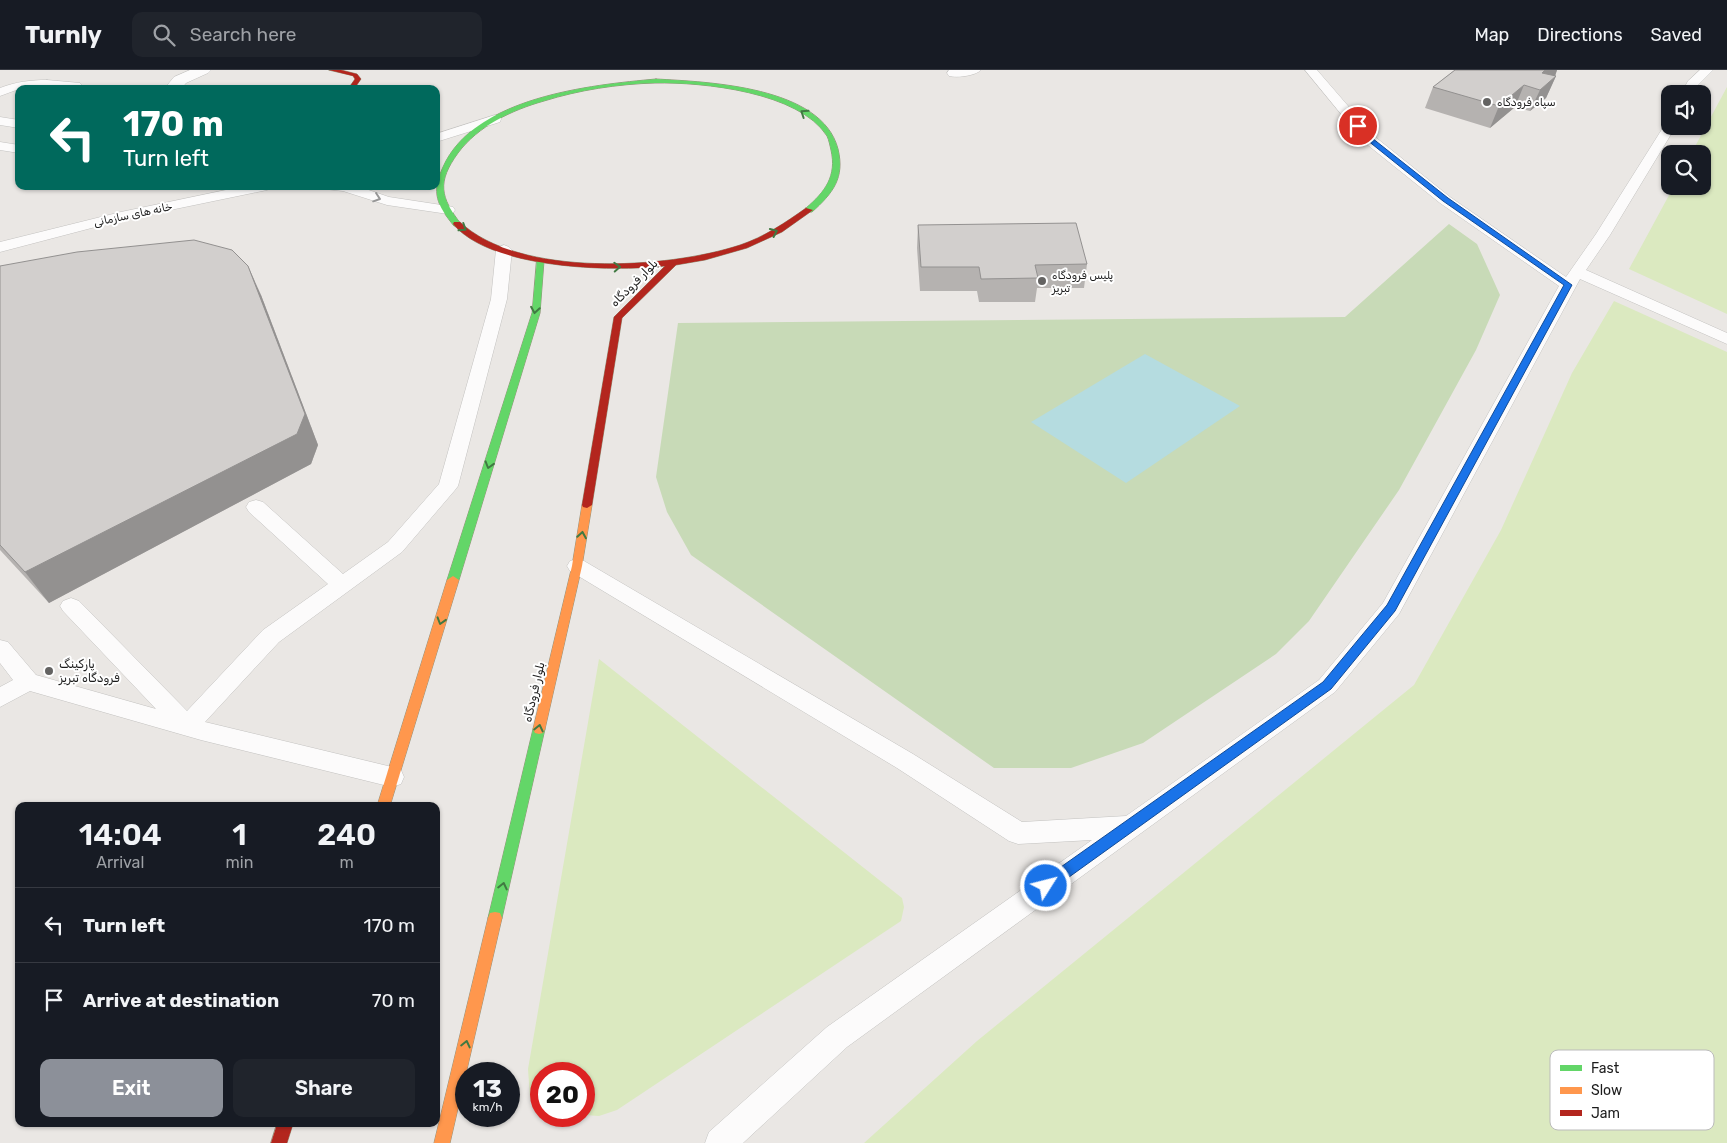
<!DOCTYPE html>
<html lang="en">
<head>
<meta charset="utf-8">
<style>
  :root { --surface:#171b24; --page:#20242c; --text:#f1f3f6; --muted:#9ea1a6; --line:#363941; --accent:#8c9099 }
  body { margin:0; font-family:Rubik,"Noto Naskh Arabic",sans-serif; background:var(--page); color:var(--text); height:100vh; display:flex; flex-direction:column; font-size:19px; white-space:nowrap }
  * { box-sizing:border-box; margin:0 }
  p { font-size:16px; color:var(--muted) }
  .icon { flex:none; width:28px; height:28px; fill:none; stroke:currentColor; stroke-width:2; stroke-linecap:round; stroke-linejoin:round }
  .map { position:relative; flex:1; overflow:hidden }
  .drawer { position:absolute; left:15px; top:732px; width:425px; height:325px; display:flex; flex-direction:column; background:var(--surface); border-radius:10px; box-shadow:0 1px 4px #0004 }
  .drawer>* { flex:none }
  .top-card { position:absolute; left:15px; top:15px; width:425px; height:105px; border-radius:10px; box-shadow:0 1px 4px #0004; background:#00695c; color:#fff; overflow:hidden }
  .fabs { position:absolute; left:1661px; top:15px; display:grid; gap:10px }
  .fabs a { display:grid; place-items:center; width:50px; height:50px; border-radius:10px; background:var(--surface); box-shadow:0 1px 4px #0004; font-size:25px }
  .speed { position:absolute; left:455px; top:992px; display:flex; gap:10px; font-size:25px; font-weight:700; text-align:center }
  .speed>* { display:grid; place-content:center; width:65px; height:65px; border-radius:50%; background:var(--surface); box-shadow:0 1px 4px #0004; line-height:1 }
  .speed small { font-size:12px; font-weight:400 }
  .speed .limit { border:8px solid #d22; background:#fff; color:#111 }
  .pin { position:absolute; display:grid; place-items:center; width:42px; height:42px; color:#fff; margin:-21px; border:2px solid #fff; border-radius:50%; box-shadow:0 1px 5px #0007 }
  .me { position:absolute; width:55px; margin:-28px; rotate:54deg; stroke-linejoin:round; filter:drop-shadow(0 0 4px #0008) }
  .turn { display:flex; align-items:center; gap:18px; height:105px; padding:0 25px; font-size:22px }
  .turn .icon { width:65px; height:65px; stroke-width:2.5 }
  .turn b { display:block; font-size:35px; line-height:42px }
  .eta { display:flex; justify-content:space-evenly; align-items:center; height:85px; text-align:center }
  .eta b { font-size:30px; font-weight:600; line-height:35px }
  .cta { display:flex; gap:10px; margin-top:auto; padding:10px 25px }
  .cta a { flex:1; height:58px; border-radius:10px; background:var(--accent); color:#fff; font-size:20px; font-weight:600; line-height:58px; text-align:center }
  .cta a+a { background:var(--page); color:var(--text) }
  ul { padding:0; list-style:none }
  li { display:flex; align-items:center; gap:15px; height:75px; padding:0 25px; border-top:1px solid var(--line) }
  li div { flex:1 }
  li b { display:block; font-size:19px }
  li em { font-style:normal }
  header { display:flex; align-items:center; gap:30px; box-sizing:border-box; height:70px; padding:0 25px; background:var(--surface); border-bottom:1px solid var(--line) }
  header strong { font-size:24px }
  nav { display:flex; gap:28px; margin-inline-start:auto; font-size:18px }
  .search { width:350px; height:45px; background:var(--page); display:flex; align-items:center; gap:12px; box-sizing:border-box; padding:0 18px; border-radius:10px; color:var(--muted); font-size:19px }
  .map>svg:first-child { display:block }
</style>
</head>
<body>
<header>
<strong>Turnly</strong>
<div class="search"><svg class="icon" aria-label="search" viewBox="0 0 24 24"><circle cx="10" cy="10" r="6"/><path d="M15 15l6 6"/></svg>Search here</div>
<nav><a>Map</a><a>Directions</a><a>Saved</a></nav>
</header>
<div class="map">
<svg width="1727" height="1073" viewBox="0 0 1727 1073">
  <rect width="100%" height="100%" fill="#eae7e4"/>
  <!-- grass -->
  <g fill="#dbe9c0">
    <polygon points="1727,17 1727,244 1629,199 1674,116 1702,116 1702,84 1691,84"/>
    <polygon points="1614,231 1727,282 1727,1073 864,1073 977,971 1414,615 1501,460 1572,303"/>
    <polygon points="599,589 902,828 904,837 901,851 617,1040 599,1046 584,1045 584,1004 541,1004 541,1035 530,1027 528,999"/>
  </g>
  <!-- forest -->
  <polygon fill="#c8dab7" points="1449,154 1477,174 1500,225 1476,280 1399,420 1309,551 1276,584 1143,673 1071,698 994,698 691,485 667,442 656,407 678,253 1345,247"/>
  <!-- water -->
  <polygon fill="#b5dce0" points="1145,284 1240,336 1126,413 1031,352"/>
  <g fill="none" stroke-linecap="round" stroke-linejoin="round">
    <defs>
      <g id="lane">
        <path d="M949,0H981C975,6 957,8 949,6L947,3Z"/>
        <polygon points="1305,0 1317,0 1374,66 1450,127 1566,207 1596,164 1664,56 1670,52 1670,56 1676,56 1610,165 1586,200 1727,263 1727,274 1580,209 1399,544 1335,622 847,977 743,1073 705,1073 709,1062 827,957 1092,770 1018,774 1009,771 897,698 570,501 567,496 570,491 577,489 584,491 913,684 1022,752 1126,746 1319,610 1383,533 1559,216 1440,133 1364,72"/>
        <polygon points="1700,0 1713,0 1697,16 1693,24 1681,24 1688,11"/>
        <path d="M47,10L80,13L84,19L38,17L19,19L0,26V18C15,12 31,10 47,10Z"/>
        <polygon points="495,45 500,46 501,49 500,52 436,72 436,64"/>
        <polygon points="0,47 19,50 19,58 0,55"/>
        <polygon points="0,72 19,75 19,83 0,80"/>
        <polygon points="245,116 274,116 267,120 122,150 0,182 0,172 121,142"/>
        <polygon points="323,116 357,116 389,127 448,136 453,137 455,140 453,143 448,144 387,135 343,121 325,119"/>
        <polygon points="504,175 509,177 512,180 507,229 458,416 455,420 402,482 279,572 205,652 392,697 401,700 404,707 401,714 392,717 201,670 30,621 0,637 0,617 13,610 0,593 0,570 8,572 36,605 156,639 63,541 60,536 63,531 71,528 79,531 187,641 263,560 328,514 249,442 246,437 249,432 256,430 263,432 343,504 388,472 439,414 491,229 496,180 499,177"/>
      </g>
      <polygon id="street" points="190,0 211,0 208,3 186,13 181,19 164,19 174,7"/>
      <g id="fast">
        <path d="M656,9C708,12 822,16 838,79C845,108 833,123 812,142H806V138C825,122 837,106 831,80C830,76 829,70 827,66C799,22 703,12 655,13C618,14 579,20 544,31C512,40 478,56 458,83C437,112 440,127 461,154L460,156H454C437,135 431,123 443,97C474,27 590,15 656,9Z"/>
        <polygon points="537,189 544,191 540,243 459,510 453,514 447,510 532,243"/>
        <polygon points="539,654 543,655 545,659 502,848 500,853 495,854 490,853 488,848 533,659 535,655"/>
      </g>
      <g id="slow">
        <polygon points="587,432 592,435 582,496 545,659 543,663 539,664 535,663 533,659 572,496 582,435"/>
        <polygon points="453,506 459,510 390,736 377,736 447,510"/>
        <polygon points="495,842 500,843 502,848 450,1073 434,1073 488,848 490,843"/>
      </g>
      <g id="jam">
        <polygon points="329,0 341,0 357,4 361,9 354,19 348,19 355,9 353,6"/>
        <path d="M806,138L813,140L782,162L747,178L705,190L676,195L622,248L592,435L587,438L583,437L582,435L614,247L665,196C610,202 491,199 453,154L454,152H460C519,208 667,199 740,175C764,167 785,153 806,138Z"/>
        <polygon points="277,1054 293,1054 287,1073 271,1073"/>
      </g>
    </defs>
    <!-- lane casing -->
    <use href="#lane" stroke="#c3c2c0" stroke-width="1"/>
    <!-- street casing -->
    <use href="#street" stroke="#c3c2c0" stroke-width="1"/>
    <!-- fast casing -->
    <use href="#fast" stroke="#95937c" stroke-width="1"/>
    <!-- slow casing -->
    <use href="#slow" stroke="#95937c" stroke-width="1"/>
    <!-- jam casing -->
    <use href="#jam" stroke="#95937c" stroke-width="1"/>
    <!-- lane -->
    <use href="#lane" fill="#fcfbfb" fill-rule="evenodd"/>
    <!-- street -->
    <use href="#street" fill="#fcfbfb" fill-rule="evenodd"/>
    <!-- fast -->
    <use href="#fast" fill="#63d668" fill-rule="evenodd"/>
    <!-- slow -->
    <use href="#slow" fill="#ff974d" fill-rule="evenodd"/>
    <!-- jam -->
    <use href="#jam" fill="#b3261e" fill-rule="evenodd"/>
  </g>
  <!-- wall -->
  <g fill="#b5b2b0">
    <polygon points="1455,0 1557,0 1555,6 1556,6 1546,28 1530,41 1515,37 1490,58 1425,38 1433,17"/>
    <polygon points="918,155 1087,194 1084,218 1037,218 1035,232 979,232 977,221 920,221 917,178"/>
    <polygon points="0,196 261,225 318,375 311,394 49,533 0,480"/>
  </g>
  <!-- shaded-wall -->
  <g fill="#939190">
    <polygon points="1545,0 1557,0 1555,6 1538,19 1542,3"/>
    <polygon points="1556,6 1546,28 1530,41 1540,20"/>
    <polygon points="1524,15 1515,37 1490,58 1499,36"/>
    <polygon points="248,196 261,225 318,375 311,394 49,533 25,502"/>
  </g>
  <!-- building -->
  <g fill="#d2cfcd" stroke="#939190">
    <polygon points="1455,0 1545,0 1542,3 1556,6 1540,20 1524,15 1499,36 1433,17"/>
    <polygon points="1076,153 1087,194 1035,195 1038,208 981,209 979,197 921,197 918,155"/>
    <polygon points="194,170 232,180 248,196 305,344 297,364 25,502 0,475 0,196 77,182"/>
  </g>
  <!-- one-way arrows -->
  <defs><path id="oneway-chevron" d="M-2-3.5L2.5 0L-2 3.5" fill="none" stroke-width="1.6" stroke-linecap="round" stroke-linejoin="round" transform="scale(1.25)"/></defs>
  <g stroke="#407942">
    <use href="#oneway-chevron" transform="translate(804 43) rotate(-146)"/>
    <use href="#oneway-chevron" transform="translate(463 158) rotate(33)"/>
    <use href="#oneway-chevron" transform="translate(774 162) rotate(-25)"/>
    <use href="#oneway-chevron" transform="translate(617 197) rotate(-3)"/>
    <use href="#oneway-chevron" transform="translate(535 240) rotate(99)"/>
    <use href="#oneway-chevron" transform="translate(489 395) rotate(107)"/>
    <use href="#oneway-chevron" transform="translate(582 465) rotate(-81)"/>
    <use href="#oneway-chevron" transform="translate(441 551) rotate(107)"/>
    <use href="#oneway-chevron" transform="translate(539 658) rotate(-77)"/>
    <use href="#oneway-chevron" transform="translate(503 816) rotate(-77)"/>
    <use href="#oneway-chevron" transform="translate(466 974) rotate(-77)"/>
  </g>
  <use stroke="#979797" href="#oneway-chevron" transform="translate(377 128) rotate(19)"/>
  <!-- route -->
  <polygon fill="#1a73e8" stroke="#114b97" points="1358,54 1372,68 1448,128 1572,215 1395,541 1331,619 1051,820 1046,822 1041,820 1039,816 1041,811 1323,612 1387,535 1564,215 1443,131 1367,70 1355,56"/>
  <!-- markers -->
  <g fill="#646362" stroke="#fff" stroke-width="2">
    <circle cx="1487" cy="32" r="5"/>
    <circle cx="1042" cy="211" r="5"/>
    <circle cx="49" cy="601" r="5"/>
  </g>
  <g text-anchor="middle" stroke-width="4" stroke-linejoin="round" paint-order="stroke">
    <!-- far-poi labels -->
    <g font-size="11" fill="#1c1c1c" stroke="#fff" text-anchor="start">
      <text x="1497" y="36">سپاه فرودگاه</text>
      <text x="1052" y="209">پلیس فرودگاه<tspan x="1052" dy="13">تبریز</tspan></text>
    </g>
    <!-- far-street labels -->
    <g font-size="11" fill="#1c1c1c" stroke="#fff">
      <text transform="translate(133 144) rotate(-12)" y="4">خانه های سازمانی</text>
    </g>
    <!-- street labels -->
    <g font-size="12" fill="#1c1c1c" stroke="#fff">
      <text transform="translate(634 213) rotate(-45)" y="4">بلوار فرودگاه</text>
      <text transform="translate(534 622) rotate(-77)" y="4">بلوار فرودگاه</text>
    </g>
    <!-- poi labels -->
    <g font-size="12" fill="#1c1c1c" stroke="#fff" text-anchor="start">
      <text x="59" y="598">پارکینگ<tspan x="59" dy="14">فرودگاه تبریز</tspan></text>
    </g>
  </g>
  <!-- legend -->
  <rect x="1550" y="980" width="164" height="80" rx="8" fill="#fff" stroke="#bbb" stroke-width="1"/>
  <rect x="1560" y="995" width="22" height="6" fill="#63d668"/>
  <rect x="1560" y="1017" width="22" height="7" fill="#ff974d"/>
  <rect x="1560" y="1040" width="22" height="6" fill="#b3261e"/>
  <g font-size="14" fill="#1c1c1c">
    <text x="1591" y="1003">Fast</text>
    <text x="1591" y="1025">Slow</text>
    <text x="1591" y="1048">Jam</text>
  </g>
</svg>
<div class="fabs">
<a><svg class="icon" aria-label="sound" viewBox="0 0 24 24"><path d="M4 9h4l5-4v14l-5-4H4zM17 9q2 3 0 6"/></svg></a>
<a><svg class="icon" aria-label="search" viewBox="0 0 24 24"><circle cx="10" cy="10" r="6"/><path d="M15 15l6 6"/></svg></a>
</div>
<div class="speed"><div>13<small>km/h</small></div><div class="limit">20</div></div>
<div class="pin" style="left:1358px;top:56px;background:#d93025"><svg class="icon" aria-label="arrive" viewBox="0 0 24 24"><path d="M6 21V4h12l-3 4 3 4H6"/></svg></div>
<svg class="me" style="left:1046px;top:816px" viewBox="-20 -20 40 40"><circle r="17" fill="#1a73e8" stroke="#fff" stroke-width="3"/><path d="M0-11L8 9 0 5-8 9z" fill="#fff"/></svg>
<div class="top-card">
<div class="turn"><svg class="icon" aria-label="left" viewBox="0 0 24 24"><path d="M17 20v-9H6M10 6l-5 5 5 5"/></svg><div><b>170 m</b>Turn left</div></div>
</div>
<section class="drawer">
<div class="eta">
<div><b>14:04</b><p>Arrival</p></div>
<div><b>1</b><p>min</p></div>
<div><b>240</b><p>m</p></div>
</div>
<ul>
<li><svg class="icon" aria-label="left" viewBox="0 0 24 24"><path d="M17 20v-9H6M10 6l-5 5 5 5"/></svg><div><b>Turn left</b></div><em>170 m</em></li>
<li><svg class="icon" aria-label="arrive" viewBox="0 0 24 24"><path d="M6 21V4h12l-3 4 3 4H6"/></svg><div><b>Arrive at destination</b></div><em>70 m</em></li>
</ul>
<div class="cta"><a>Exit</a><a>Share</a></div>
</section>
</div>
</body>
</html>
